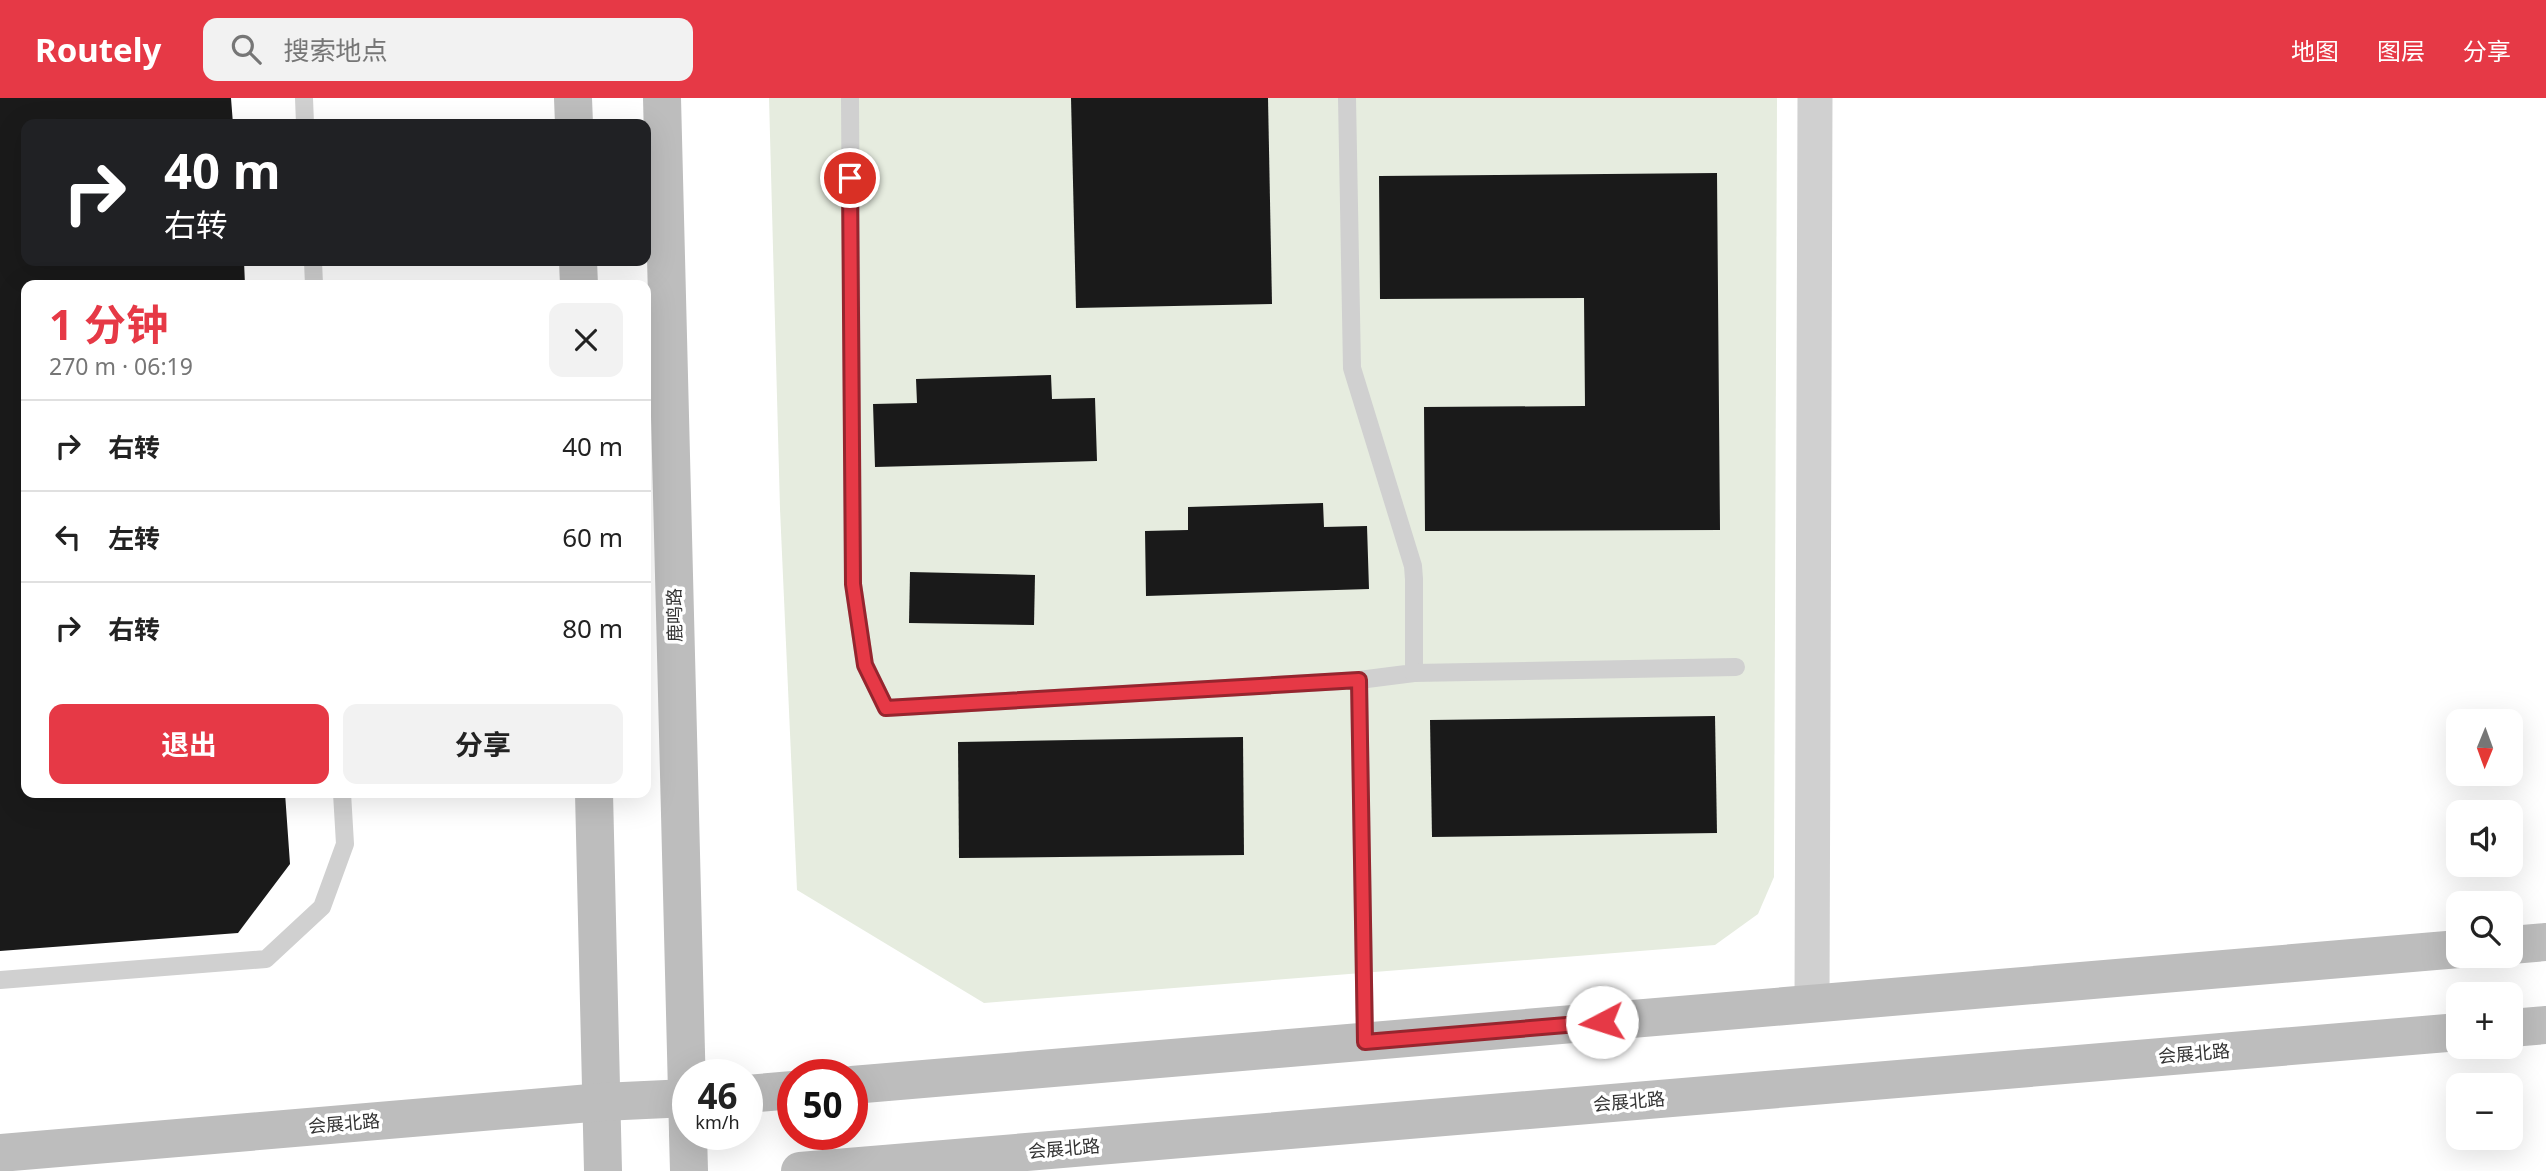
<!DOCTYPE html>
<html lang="zh">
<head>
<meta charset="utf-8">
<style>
  :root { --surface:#fff; --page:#f2f2f2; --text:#222; --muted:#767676; --line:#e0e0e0; --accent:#e63946 }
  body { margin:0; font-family:"Noto Sans","Noto Sans SC",sans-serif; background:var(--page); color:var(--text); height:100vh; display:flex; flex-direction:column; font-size:26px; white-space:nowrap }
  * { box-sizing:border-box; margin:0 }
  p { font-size:23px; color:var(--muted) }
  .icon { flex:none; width:38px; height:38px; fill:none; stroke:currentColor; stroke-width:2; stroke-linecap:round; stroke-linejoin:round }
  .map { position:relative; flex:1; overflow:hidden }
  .side { position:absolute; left:21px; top:182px; width:630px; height:518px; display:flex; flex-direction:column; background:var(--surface); border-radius:14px; box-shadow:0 7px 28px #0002 }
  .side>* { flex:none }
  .hud { position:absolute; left:21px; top:21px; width:630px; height:147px; border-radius:14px; box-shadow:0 7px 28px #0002; background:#202124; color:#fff; overflow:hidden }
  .needle { width:46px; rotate:181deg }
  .fabs { position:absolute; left:2446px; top:611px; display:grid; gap:14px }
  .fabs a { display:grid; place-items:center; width:77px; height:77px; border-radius:14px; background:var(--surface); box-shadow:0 7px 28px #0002; font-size:35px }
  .speed { position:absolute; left:672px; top:961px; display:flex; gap:14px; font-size:35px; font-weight:700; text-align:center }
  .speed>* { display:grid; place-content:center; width:91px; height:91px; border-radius:50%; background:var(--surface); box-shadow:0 7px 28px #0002; line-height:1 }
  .speed small { font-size:18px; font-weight:400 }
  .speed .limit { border:10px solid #d22; background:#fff; color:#111 }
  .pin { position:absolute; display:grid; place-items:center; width:60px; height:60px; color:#fff; margin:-30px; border:4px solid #fff; border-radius:50%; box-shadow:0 2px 7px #0007 }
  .me { position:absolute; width:77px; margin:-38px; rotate:265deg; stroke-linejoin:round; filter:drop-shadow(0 0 5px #0008) }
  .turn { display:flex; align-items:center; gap:24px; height:147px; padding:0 28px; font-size:32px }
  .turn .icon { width:91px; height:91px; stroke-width:2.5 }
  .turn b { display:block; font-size:49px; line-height:60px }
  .round { display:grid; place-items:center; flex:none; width:74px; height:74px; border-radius:14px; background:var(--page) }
  .head { display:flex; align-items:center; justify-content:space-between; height:119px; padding:0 28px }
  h1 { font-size:42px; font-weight:700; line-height:52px; color:var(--accent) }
  .action { display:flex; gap:14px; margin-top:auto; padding:14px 28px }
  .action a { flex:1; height:80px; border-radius:14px; background:var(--accent); color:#fff; font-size:28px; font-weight:700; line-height:80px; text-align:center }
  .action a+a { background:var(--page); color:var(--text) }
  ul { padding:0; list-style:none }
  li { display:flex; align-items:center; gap:21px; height:91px; padding:0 28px; border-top:2px solid var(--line) }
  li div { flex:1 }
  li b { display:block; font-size:26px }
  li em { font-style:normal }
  header { display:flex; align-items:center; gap:42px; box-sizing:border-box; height:98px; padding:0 35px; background:var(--accent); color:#fff }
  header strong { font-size:33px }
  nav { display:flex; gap:38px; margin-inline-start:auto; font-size:24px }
  .search { width:490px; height:63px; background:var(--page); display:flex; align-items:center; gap:18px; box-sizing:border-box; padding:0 24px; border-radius:14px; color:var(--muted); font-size:26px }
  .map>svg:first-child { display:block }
</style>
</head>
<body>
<header>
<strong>Routely</strong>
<div class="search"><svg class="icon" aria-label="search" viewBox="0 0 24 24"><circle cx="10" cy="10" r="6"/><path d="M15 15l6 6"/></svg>搜索地点</div>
<nav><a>地图</a><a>图层</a><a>分享</a></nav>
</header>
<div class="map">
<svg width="2546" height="1073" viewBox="0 0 2546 1073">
  <rect width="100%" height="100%" fill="#fff"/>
  <!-- green -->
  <polygon fill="#e6ecdf" points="769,0 1777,0 1774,779 1758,816 1715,847 984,905 797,792 780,411"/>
  <!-- building -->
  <g fill="#1a1a1a">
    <polygon points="0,0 231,0 233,26 26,26 26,163 244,163 245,187 26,187 26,695 285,695 290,766 238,835 0,853"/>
    <polygon points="1071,0 1268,0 1272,206 1076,210"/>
    <polygon points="1717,75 1720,432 1425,433 1424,309 1585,308 1584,200 1380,201 1379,78"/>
    <polygon points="1051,277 1052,301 1095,300 1097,363 875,369 873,306 917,305 916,281"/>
    <polygon points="1323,405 1324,429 1367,428 1369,491 1146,498 1145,433 1188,432 1188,409"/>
    <polygon points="910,474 1035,477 1034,527 909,525"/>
    <polygon points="1715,618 1717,735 1432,739 1430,622"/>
    <polygon points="1243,639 1244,757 959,760 958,644"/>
  </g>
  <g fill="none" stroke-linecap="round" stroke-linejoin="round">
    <!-- service -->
    <g stroke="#d0d0d0" stroke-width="18">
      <polyline points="304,0 305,26"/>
      <polyline points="850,0 853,486 865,567 886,610 1359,582"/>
      <polyline points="1347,0 1352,270 1413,468 1414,481 1414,575 1359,582 1365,944"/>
      <polyline points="313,163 314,187"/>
      <polyline points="1414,575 1736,569"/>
      <polyline points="0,882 266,861 322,809 345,746 342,695"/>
    </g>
    <!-- minor -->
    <polyline stroke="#d0d0d0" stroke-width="35" points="1812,906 1815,0"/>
    <!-- secondary -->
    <g stroke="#bdbdbd" stroke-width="38">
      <polyline points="573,0 574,26"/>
      <polyline points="662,0 688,1034"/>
      <polyline points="578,163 579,187"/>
      <polyline points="594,695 603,1073"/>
      <polyline points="2511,847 2546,844"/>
      <polyline points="2511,930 2546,927"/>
      <polyline points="852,987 2459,851"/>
      <polyline points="747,996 793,992"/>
      <polyline points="688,1036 689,1073"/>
      <polyline points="0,1055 602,1004 688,1000"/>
      <polyline points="800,1073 2459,934"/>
    </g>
  </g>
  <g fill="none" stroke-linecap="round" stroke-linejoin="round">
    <defs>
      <polyline id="route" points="850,80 853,486 865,567 886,610 1359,582 1365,944 1602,924"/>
    </defs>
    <!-- route casing -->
    <use href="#route" stroke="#96252e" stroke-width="18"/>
    <!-- route -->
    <use href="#route" stroke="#e63946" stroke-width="12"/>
  </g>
  <g text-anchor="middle" stroke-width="7" stroke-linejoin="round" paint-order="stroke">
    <!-- street labels -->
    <g font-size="18" fill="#333" stroke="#fff">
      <text transform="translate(675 517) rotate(-91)" y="6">鹿鸣路</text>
      <text transform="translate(2194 956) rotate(-5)" y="6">会展北路</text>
      <text transform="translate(1629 1004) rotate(-5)" y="6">会展北路</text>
      <text transform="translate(344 1026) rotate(-5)" y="6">会展北路</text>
      <text transform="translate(1064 1051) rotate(-5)" y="6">会展北路</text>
    </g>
  </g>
</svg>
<div class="fabs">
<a><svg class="needle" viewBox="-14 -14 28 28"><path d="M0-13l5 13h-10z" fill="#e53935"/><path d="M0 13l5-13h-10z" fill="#767676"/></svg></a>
<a><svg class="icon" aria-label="sound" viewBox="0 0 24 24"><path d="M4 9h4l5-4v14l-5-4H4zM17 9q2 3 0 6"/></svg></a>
<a><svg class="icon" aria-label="search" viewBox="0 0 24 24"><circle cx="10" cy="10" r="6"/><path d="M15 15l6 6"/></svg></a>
<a>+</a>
<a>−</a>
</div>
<div class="speed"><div>46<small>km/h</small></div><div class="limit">50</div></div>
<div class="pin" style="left:850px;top:80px;background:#d93025"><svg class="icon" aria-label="arrive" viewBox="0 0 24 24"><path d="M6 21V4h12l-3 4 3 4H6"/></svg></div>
<svg class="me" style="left:1602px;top:924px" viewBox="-20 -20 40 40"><circle r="19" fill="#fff"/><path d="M0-13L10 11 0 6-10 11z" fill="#e63946"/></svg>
<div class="hud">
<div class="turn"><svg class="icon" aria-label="right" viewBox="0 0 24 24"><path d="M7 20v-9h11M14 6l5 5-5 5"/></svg><div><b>40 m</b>右转</div></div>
</div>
<section class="side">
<div class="head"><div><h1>1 分钟</h1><p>270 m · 06:19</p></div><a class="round"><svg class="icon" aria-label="close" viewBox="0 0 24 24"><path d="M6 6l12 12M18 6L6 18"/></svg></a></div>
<ul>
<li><svg class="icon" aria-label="right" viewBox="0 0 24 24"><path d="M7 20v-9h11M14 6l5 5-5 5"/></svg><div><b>右转</b></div><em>40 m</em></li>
<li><svg class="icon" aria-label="left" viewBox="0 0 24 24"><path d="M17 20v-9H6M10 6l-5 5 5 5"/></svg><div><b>左转</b></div><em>60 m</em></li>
<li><svg class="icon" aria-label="right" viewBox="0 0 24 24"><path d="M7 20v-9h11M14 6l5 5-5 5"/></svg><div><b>右转</b></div><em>80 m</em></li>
</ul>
<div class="action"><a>退出</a><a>分享</a></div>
</section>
</div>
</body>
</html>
